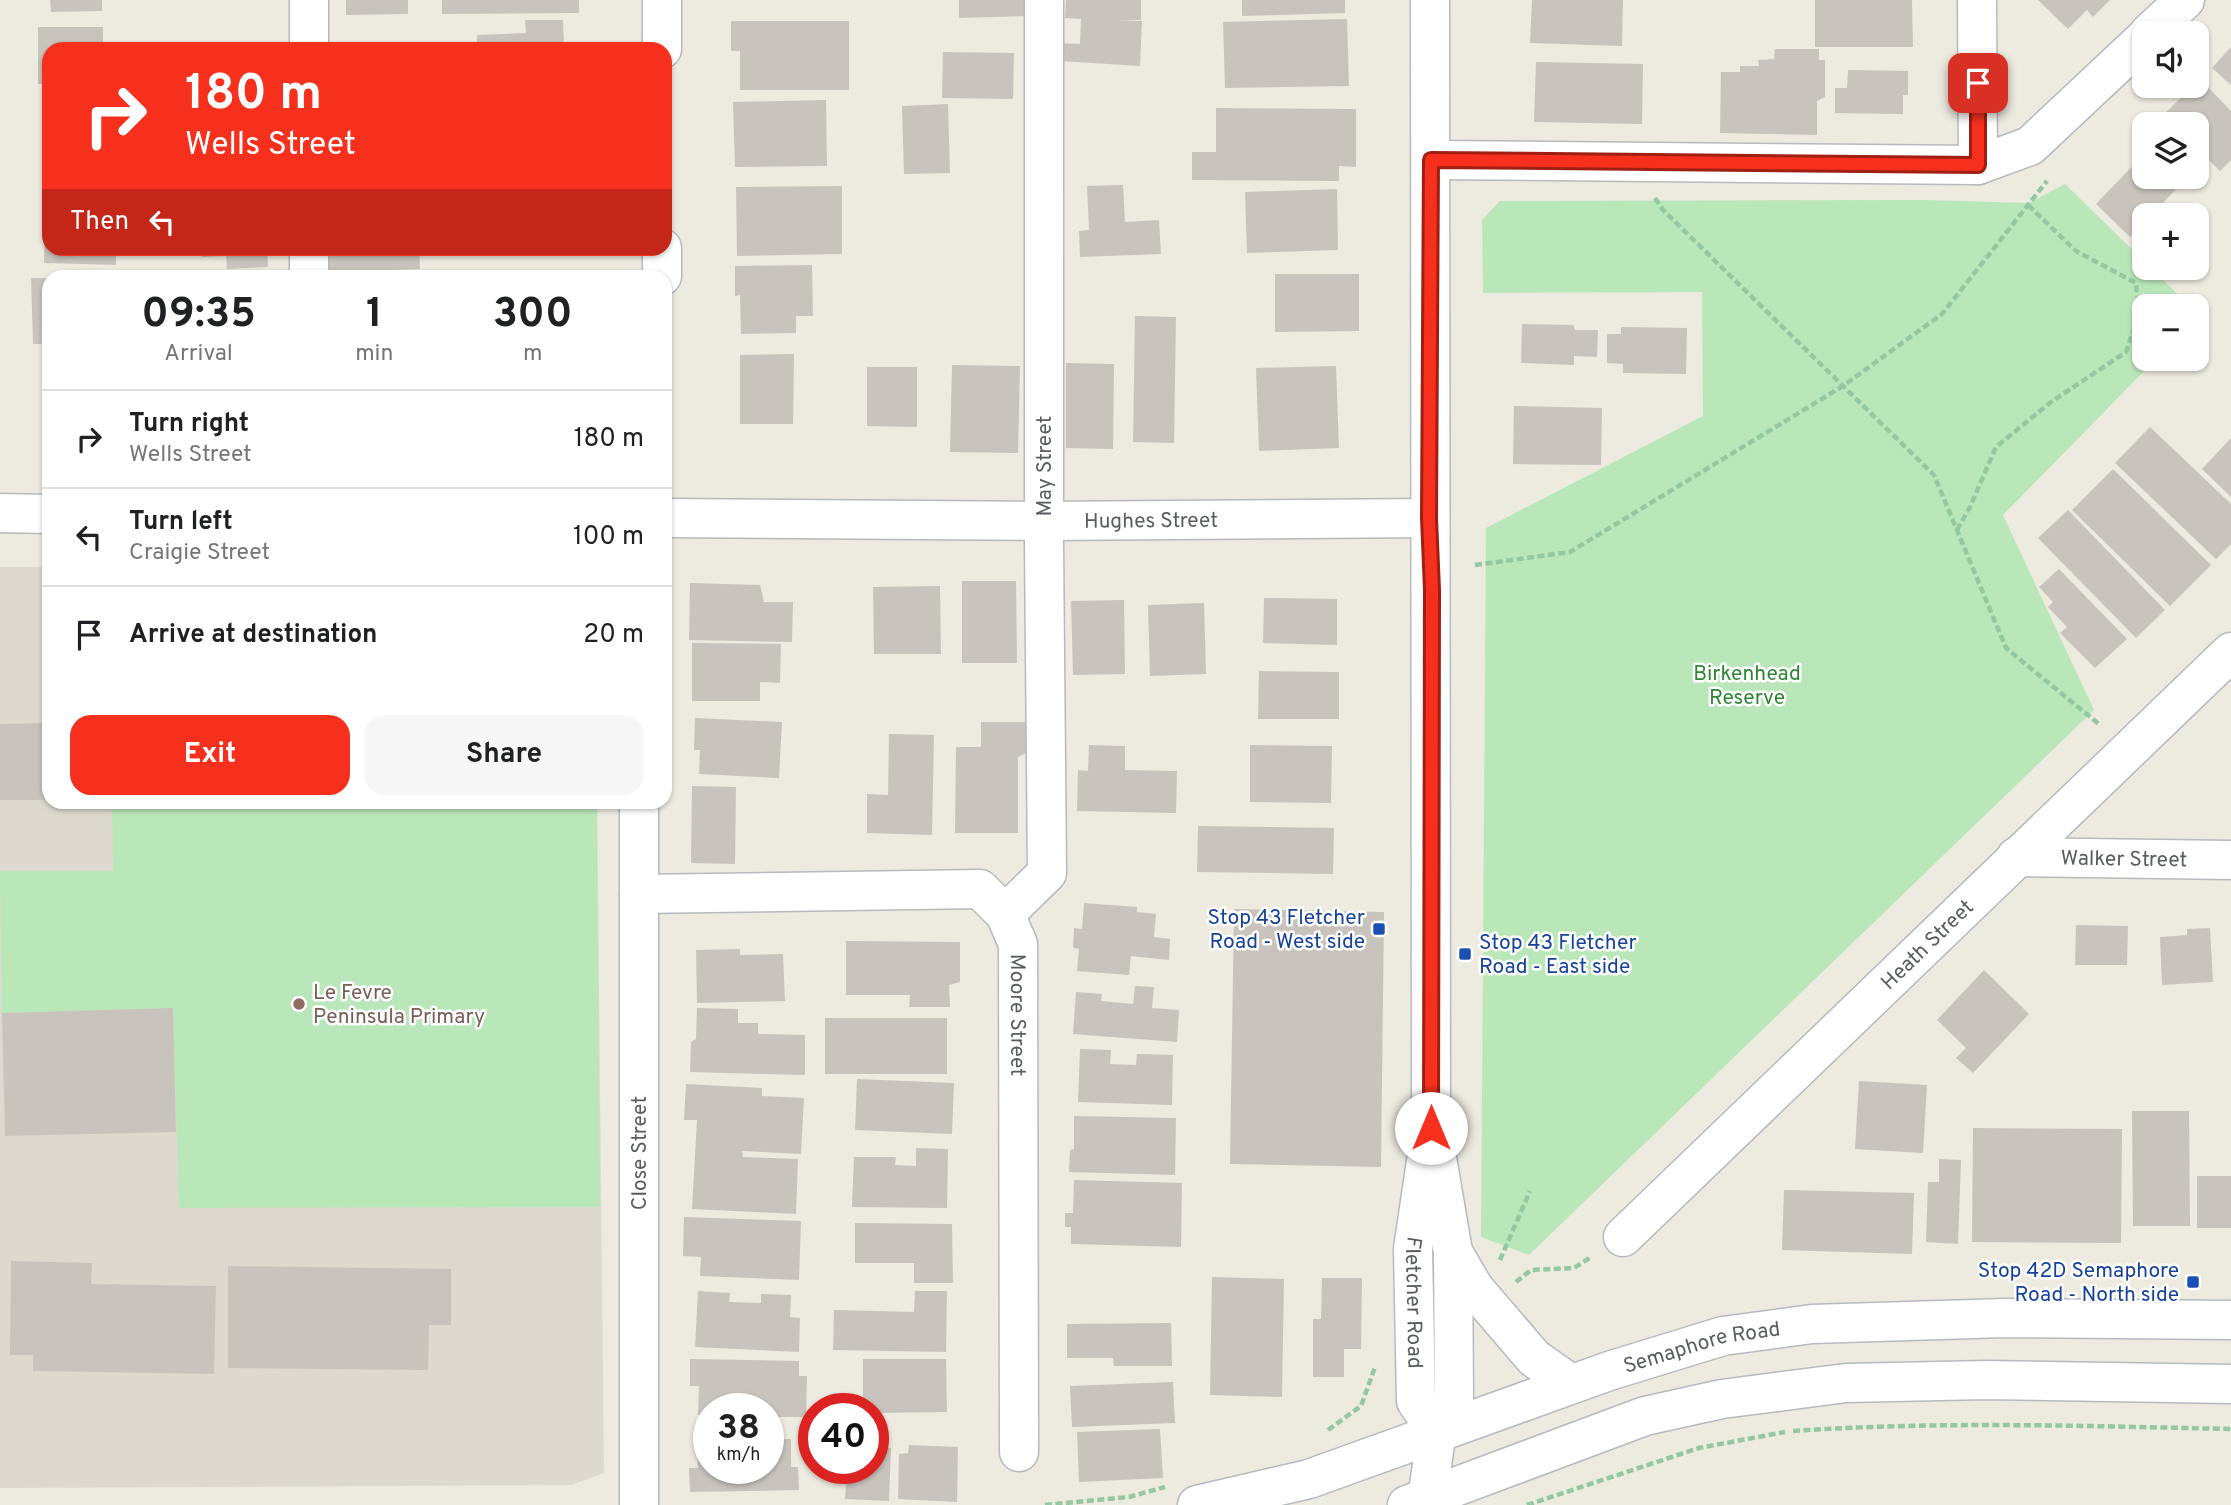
<!DOCTYPE html>
<html lang="en">
<head>
<meta charset="utf-8">
<style>
  :root { --surface:#fff; --page:#f6f6f6; --text:#202124; --muted:#757577; --line:#e0e0e0; --accent:#f6301d }
  body { margin:0; font-family:Overpass,sans-serif; background:var(--page); color:var(--text); height:100vh; display:flex; flex-direction:column; font-size:26px; white-space:nowrap }
  * { box-sizing:border-box; margin:0 }
  p { font-size:23px; color:var(--muted) }
  .icon { flex:none; width:38px; height:38px; fill:none; stroke:currentColor; stroke-width:2; stroke-linecap:round; stroke-linejoin:round }
  .map { position:relative; flex:1; overflow:hidden }
  .details { position:absolute; left:42px; top:270px; width:630px; height:539px; display:flex; flex-direction:column; background:var(--surface); border-radius:21px; box-shadow:0 2px 5px #0004 }
  .details>* { flex:none }
  .banner { position:absolute; left:42px; top:42px; width:630px; height:214px; border-radius:21px; box-shadow:0 2px 5px #0004; background:#f6301d; color:#fff; overflow:hidden }
  .tools { position:absolute; left:2132px; top:21px; display:grid; gap:14px }
  .tools a { display:grid; place-items:center; width:77px; height:77px; border-radius:14px; background:var(--surface); box-shadow:0 2px 5px #0004; font-size:35px }
  .speed { position:absolute; left:693px; top:1393px; display:flex; gap:14px; font-size:35px; font-weight:700; text-align:center }
  .speed>* { display:grid; place-content:center; width:91px; height:91px; border-radius:50%; background:var(--surface); box-shadow:0 2px 5px #0004; line-height:1 }
  .speed small { font-size:18px; font-weight:400 }
  .speed .limit { border:10px solid #d22; background:#fff; color:#111 }
  .pin { position:absolute; display:grid; place-items:center; width:60px; height:60px; color:#fff; margin:-30px; border-radius:14px; box-shadow:0 4px 10px #0006 }
  .me { position:absolute; width:77px; margin:-38px; rotate:0deg; stroke-linejoin:round; filter:drop-shadow(0 0 5px #0008) }
  .turn { display:flex; align-items:center; gap:24px; height:147px; padding:0 28px; font-size:32px }
  .turn .icon { width:91px; height:91px; stroke-width:2.5 }
  .turn b { display:block; font-size:49px; line-height:60px }
  .then { display:flex; align-items:center; height:66px; padding:0 28px; background:#0003; gap:14px; font-size:26px }
  .eta { display:flex; justify-content:space-evenly; align-items:center; height:119px; text-align:center }
  .eta b { font-size:42px; font-weight:700; line-height:49px }
  .action { display:flex; gap:14px; margin-top:auto; padding:14px 28px }
  .action a { flex:1; height:80px; border-radius:21px; background:var(--accent); color:#fff; font-size:28px; font-weight:700; line-height:80px; text-align:center }
  .action a+a { background:var(--page); color:var(--text) }
  ul { padding:0; list-style:none }
  li { display:flex; align-items:center; gap:21px; height:98px; padding:0 28px; border-top:2px solid var(--line) }
  li div { flex:1 }
  li b { display:block; font-size:26px }
  li em { font-style:normal }
  .map>svg:first-child { display:block }
</style>
</head>
<body>
<div class="map">
<svg width="2231" height="1505" viewBox="0 0 2231 1505">
  <rect width="100%" height="100%" fill="#edeae0"/>
  <!-- education -->
  <polygon fill="#ddd9cf" points="0,567 49,567 49,802 597,802 604,1473 571,1485 0,1488"/>
  <!-- green -->
  <g fill="#bae7ba">
    <polygon points="2065,184 2144,261 2144,268 2151,268 2190,306 2144,306 2144,359 2156,359 2003,515 2094,710 1529,1255 1481,1237 1486,528 1703,416 1702,292 1483,293 1482,220 1500,201 1926,200 2029,203"/>
    <polygon points="112,802 597,802 600,1207 179,1208 173,1008 2,1013 0,871 113,871"/>
  </g>
  <!-- building -->
  <g fill="#c8c4bd">
    <polygon points="50,0 102,0 102,11 51,12"/>
    <polygon points="346,0 408,0 408,14 346,15"/>
    <polygon points="442,0 579,0 579,13 442,14"/>
    <polygon points="959,0 1028,0 1029,16 959,18"/>
    <polygon points="1066,0 1141,0 1141,20 1118,20 1142,21 1140,66 1060,61 1055,43 1080,44 1081,19 1065,18"/>
    <polygon points="1242,0 1345,0 1345,13 1242,16"/>
    <polygon points="1532,0 1623,0 1622,46 1530,43"/>
    <polygon points="1815,0 1912,0 1913,47 1815,47"/>
    <polygon points="2038,0 2110,0 2093,17 2087,10 2068,29"/>
    <polygon points="1347,19 1349,86 1225,88 1223,22"/>
    <polygon points="525,20 563,20 564,49 477,49 477,35 526,33"/>
    <polygon points="731,21 849,21 849,90 740,90 740,51 731,51"/>
    <polygon points="38,27 103,27 103,49 49,49 49,84 38,84"/>
    <polygon points="2231,47 2231,85 2212,68"/>
    <polygon points="1775,49 1819,49 1819,60 1825,60 1825,97 1817,101 1817,135 1720,133 1721,72 1740,72 1740,66 1759,66 1758,60 1774,59"/>
    <polygon points="943,52 1014,53 1013,99 942,98"/>
    <polygon points="1536,62 1643,64 1642,124 1534,122"/>
    <polygon points="1848,70 1908,71 1908,95 1903,95 1903,114 1835,113 1835,88 1847,88"/>
    <polygon points="2200,79 2231,111 2231,160 2220,171 2196,147 2196,124 2173,124 2164,114 2193,86 2196,86"/>
    <polygon points="826,100 827,166 735,167 733,102"/>
    <polygon points="948,104 950,173 904,174 902,106"/>
    <polygon points="1216,108 1356,109 1356,167 1339,166 1339,181 1192,180 1192,152 1216,152"/>
    <polygon points="2144,154 2144,177 2188,177 2151,215 2144,215 2144,223 2130,237 2096,204"/>
    <polygon points="1123,185 1125,222 1159,220 1161,254 1080,257 1079,231 1089,230 1087,186"/>
    <polygon points="842,186 842,254 737,256 736,187"/>
    <polygon points="1337,189 1338,250 1247,253 1245,192"/>
    <polygon points="45,200 49,200 49,248 116,248 116,265 44,263"/>
    <polygon points="202,248 267,248 268,267 227,269 226,256 202,257"/>
    <polygon points="326,248 419,248 420,269 327,272"/>
    <polygon points="812,265 813,316 796,316 796,333 741,334 740,295 735,296 735,266"/>
    <polygon points="1275,274 1359,274 1359,331 1275,332"/>
    <polygon points="31,278 49,278 49,344 33,344"/>
    <polygon points="1135,316 1176,317 1174,443 1133,442"/>
    <polygon points="1522,324 1573,325 1575,330 1598,330 1597,357 1574,356 1574,365 1521,363"/>
    <polygon points="1621,327 1687,328 1686,374 1623,373 1623,364 1607,363 1607,334 1621,334"/>
    <polygon points="794,354 793,424 740,424 740,355"/>
    <polygon points="1066,363 1114,364 1113,449 1066,448"/>
    <polygon points="952,365 1020,366 1018,453 950,452"/>
    <polygon points="1336,366 1339,448 1259,451 1256,368"/>
    <polygon points="44,367 49,367 49,447 45,447"/>
    <polygon points="867,367 917,367 917,427 867,426"/>
    <polygon points="1514,406 1602,408 1601,465 1513,464"/>
    <polygon points="2150,427 2231,504 2231,544 2216,559 2115,463"/>
    <polygon points="2231,438 2231,497 2202,469"/>
    <polygon points="2113,469 2211,565 2170,606 2072,510"/>
    <polygon points="2068,510 2165,610 2136,638 2038,538"/>
    <polygon points="2059,569 2127,639 2095,668 2060,633 2067,627 2048,607 2053,602 2039,587"/>
    <polygon points="962,581 1016,581 1017,663 962,663"/>
    <polygon points="690,583 760,585 764,602 793,602 792,642 689,640"/>
    <polygon points="940,586 941,654 874,654 873,587"/>
    <polygon points="1264,598 1337,599 1337,645 1263,643"/>
    <polygon points="1124,600 1125,674 1073,675 1071,601"/>
    <polygon points="1204,603 1206,674 1150,676 1148,605"/>
    <polygon points="692,643 781,644 780,683 760,682 760,701 692,701"/>
    <polygon points="1259,671 1339,672 1339,719 1258,719"/>
    <polygon points="695,718 782,722 779,778 699,774 700,750 694,750"/>
    <polygon points="981,722 1028,722 1028,752 1018,757 1018,833 955,833 956,747 981,747"/>
    <polygon points="49,723 49,800 0,800 0,724"/>
    <polygon points="889,734 934,735 932,835 867,833 867,794 888,795"/>
    <polygon points="1089,745 1125,746 1125,770 1177,771 1176,813 1077,811 1078,770 1088,771"/>
    <polygon points="1250,745 1332,746 1331,803 1250,802"/>
    <polygon points="692,786 736,787 735,864 691,863"/>
    <polygon points="1198,826 1334,828 1333,874 1197,872"/>
    <polygon points="1084,903 1137,907 1137,912 1156,914 1154,937 1170,939 1169,960 1131,956 1129,975 1077,971 1079,949 1073,948 1074,928 1082,929"/>
    <polygon points="1234,909 1384,912 1381,1167 1230,1164"/>
    <polygon points="2076,925 2128,926 2127,965 2075,965"/>
    <polygon points="2210,928 2213,982 2162,985 2160,937 2187,935 2187,929"/>
    <polygon points="846,941 960,942 960,982 949,985 950,1007 909,1007 910,995 846,995"/>
    <polygon points="740,949 740,955 783,954 785,1001 697,1003 696,950"/>
    <polygon points="1984,970 2029,1014 1973,1073 1956,1058 1966,1048 1937,1020"/>
    <polygon points="1135,986 1154,987 1152,1008 1179,1010 1177,1042 1073,1034 1076,992 1102,994 1101,1001 1133,1004"/>
    <polygon points="173,1008 176,1132 5,1136 2,1013"/>
    <polygon points="697,1008 738,1009 738,1023 758,1023 758,1034 805,1035 805,1075 690,1072 691,1042 696,1039"/>
    <rect x="825" y="1018" width="122" height="56"/>
    <polygon points="1080,1049 1111,1050 1110,1064 1136,1065 1137,1054 1173,1055 1172,1105 1078,1102"/>
    <polygon points="857,1079 954,1083 952,1134 855,1130"/>
    <polygon points="1859,1081 1927,1085 1923,1153 1855,1149"/>
    <polygon points="686,1084 762,1088 762,1096 804,1098 801,1154 742,1151 743,1157 798,1159 796,1214 692,1209 697,1120 684,1120"/>
    <polygon points="2132,1111 2189,1111 2190,1226 2133,1226"/>
    <polygon points="1074,1116 1176,1118 1175,1175 1069,1172 1070,1150 1074,1149"/>
    <polygon points="1973,1128 2122,1129 2121,1243 1972,1242"/>
    <polygon points="916,1148 948,1149 947,1208 852,1207 854,1157 896,1157 895,1165 916,1166"/>
    <polygon points="1939,1159 1961,1160 1958,1244 1926,1242 1928,1182 1939,1182"/>
    <rect x="2197" y="1176" width="34" height="52"/>
    <polygon points="1074,1180 1182,1183 1181,1247 1071,1244 1071,1227 1065,1227 1065,1213 1073,1213"/>
    <polygon points="1784,1190 1914,1193 1912,1254 1782,1250"/>
    <polygon points="684,1217 801,1221 799,1280 700,1276 701,1257 683,1256"/>
    <polygon points="855,1223 952,1224 953,1283 914,1283 914,1263 855,1263"/>
    <polygon points="11,1261 92,1263 91,1284 216,1286 214,1374 33,1371 33,1355 10,1355"/>
    <polygon points="228,1266 451,1269 451,1325 429,1325 428,1370 228,1368"/>
    <polygon points="1212,1277 1284,1279 1282,1397 1210,1395"/>
    <polygon points="1322,1278 1362,1278 1361,1349 1344,1349 1344,1377 1313,1377 1313,1319 1321,1319"/>
    <polygon points="698,1291 730,1293 729,1302 761,1303 761,1294 791,1295 790,1317 800,1318 799,1352 695,1347"/>
    <polygon points="915,1291 947,1291 946,1352 833,1350 834,1310 914,1312"/>
    <polygon points="1171,1323 1172,1366 1114,1366 1113,1358 1067,1358 1067,1324"/>
    <polygon points="690,1359 799,1361 799,1376 807,1376 806,1417 768,1417 768,1409 709,1409 709,1415 698,1415 699,1386 690,1386"/>
    <polygon points="863,1359 946,1359 947,1412 873,1413 873,1409 863,1409"/>
    <polygon points="1173,1382 1175,1423 1072,1427 1070,1386"/>
    <polygon points="704,1423 709,1423 709,1468 768,1468 768,1439 791,1439 791,1467 798,1467 799,1490 690,1492 689,1468 698,1468 697,1434 704,1433"/>
    <polygon points="1160,1429 1163,1478 1079,1482 1077,1432"/>
    <polygon points="909,1445 958,1447 957,1502 898,1499 899,1454 908,1453"/>
    <polygon points="873,1447 891,1448 889,1501 845,1499 847,1468 873,1468"/>
  </g>
  <g fill="none" stroke-linecap="round" stroke-linejoin="round">
    <defs>
      <g id="street">
        <polyline points="1977,0 1978,165"/>
        <polyline points="2149,33 2185,0"/>
        <polyline points="309,49 309,0"/>
        <polyline points="662,49 662,0"/>
        <polyline points="1431,160 1978,165 2030,146 2144,39"/>
        <polyline points="309,276 309,248"/>
        <polyline points="662,276 662,248"/>
        <polyline points="0,513 49,514"/>
        <path id="s1" d="M665,518L1044,521L1429,518"/>
        <path id="s2" d="M2016,857L2231,860"/>
        <path id="s3" d="M639,894L980,889L1005,914L1018,944L1019,1452"/>
        <polyline points="1005,914 1047,873 1044,544 1044,0"/>
        <path id="s4" d="M1623,1237L2231,652"/>
        <polyline points="639,1505 639,802"/>
      </g>
      <g id="secondary">
        <path id="s5" d="M1430,0L1431,1128L1413,1249L1416,1401L1437,1431"/>
        <polyline points="1453,1252 1474,1288 1534,1358 1571,1384"/>
        <polyline points="1427,1499 1437,1431 1454,1401 1453,1252 1437,1158"/>
        <path id="s6" d="M1197,1505L1309,1479L1609,1371L1723,1336L1812,1324L2005,1318L2231,1320"/>
        <polyline points="1407,1505 1645,1416 1722,1399 1846,1383 1986,1380 2231,1384"/>
      </g>
    </defs>
    <!-- street casing -->
    <use href="#street" stroke="#b6b9be" stroke-width="41"/>
    <!-- secondary casing -->
    <use href="#secondary" stroke="#b6bac0" stroke-width="41"/>
    <!-- path -->
    <g stroke="#93c8a2" stroke-width="4.5" stroke-dasharray="7 3.5" stroke-linecap="butt">
      <polyline points="1655,198 1663,210 1934,475 2006,648 2100,725"/>
      <polyline points="1957,530 1970,507 1996,447 2051,402 2126,352 2139,314 2136,283 2076,251 2028,205"/>
      <polyline points="1475,565 1570,552 1843,386 1942,314 2047,181"/>
      <polyline points="1500,1260 1530,1191"/>
      <polyline points="1516,1282 1531,1270 1574,1268 1591,1257"/>
      <polyline points="1328,1430 1361,1406 1375,1367"/>
      <path d="M1793,1431C1939,1421 2085,1426 2231,1429"/>
      <polyline points="1045,1505 1129,1497 1165,1487"/>
      <polyline points="1527,1505 1699,1448 1785,1432"/>
    </g>
    <!-- street -->
    <use href="#street" stroke="#fff" stroke-width="38"/>
    <!-- secondary -->
    <use href="#secondary" stroke="#fff" stroke-width="38"/>
  </g>
  <g fill="none" stroke-linecap="round" stroke-linejoin="round">
    <defs>
      <polyline id="route" points="1431,1128 1432,590 1429,518 1431,160 1978,165 1978,83"/>
    </defs>
    <!-- route casing -->
    <use href="#route" stroke="#a01f13" stroke-width="18"/>
    <!-- route -->
    <use href="#route" stroke="#f6301d" stroke-width="12"/>
  </g>
  <!-- markers -->
  <g fill="#1a4fb4" stroke="#fff" stroke-width="2.5">
    <rect x="1372" y="922" width="14" height="14" rx="3.5"/>
    <rect x="1458" y="947" width="14" height="14" rx="3.5"/>
    <rect x="2186" y="1275" width="14" height="14" rx="3.5"/>
  </g>
  <circle fill="#8d6e63" stroke="#fff" stroke-width="2.5" cx="299" cy="1004" r="7"/>
  <g text-anchor="middle" stroke-width="5" stroke-linejoin="round" paint-order="stroke">
    <!-- street labels -->
    <g font-size="21" fill="#595d62" stroke="#fff">
      <text transform="translate(1044 466) rotate(-90)" y="7">May Street</text>
      <text dy="7" stroke="none"><textPath href="#s1" startOffset="486">Hughes Street</textPath></text>
      <text dy="7" stroke="none"><textPath href="#s2" startOffset="108">Walker Street</textPath></text>
      <text dy="7" stroke="none"><textPath href="#s4" startOffset="422">Heath Street</textPath></text>
      <text dy="7" stroke="none"><textPath href="#s3" startOffset="480">Moore Street</textPath></text>
      <text transform="translate(639 1153) rotate(-90)" y="7">Close Street</text>
      <text dy="7" stroke="none"><textPath href="#s5" startOffset="1304">Fletcher Road</textPath></text>
      <text dy="7" stroke="none"><textPath href="#s6" startOffset="530">Semaphore Road</textPath></text>
    </g>
    <!-- park labels -->
    <g font-size="21" fill="#2e8532" stroke="#fff">
      <text x="1747" y="680">Birkenhead<tspan x="1747" dy="24">Reserve</tspan></text>
    </g>
    <!-- transit labels -->
    <g font-size="21" fill="#164399" stroke="#fff" text-anchor="end">
      <text x="1365" y="924">Stop 43 Fletcher<tspan x="1365" dy="24">Road - West side</tspan></text>
      <text x="1479" y="949" text-anchor="start">Stop 43 Fletcher<tspan x="1479" dy="24">Road - East side</tspan></text>
      <text x="2179" y="1277">Stop 42D Semaphore<tspan x="2179" dy="24">Road - North side</tspan></text>
    </g>
    <!-- education labels -->
    <g font-size="21" fill="#785e54" stroke="#fff" text-anchor="start">
      <text x="313" y="999">Le Fevre<tspan x="313" dy="24">Peninsula Primary</tspan></text>
    </g>
  </g>
</svg>
<div class="tools">
<a><svg class="icon" aria-label="sound" viewBox="0 0 24 24"><path d="M4 9h4l5-4v14l-5-4H4zM17 9q2 3 0 6"/></svg></a>
<a><svg class="icon" aria-label="layers" viewBox="0 0 24 24"><path d="M12 4l9 5-9 5-9-5zM3 14l9 5 9-5"/></svg></a>
<a>+</a>
<a>−</a>
</div>
<div class="speed"><div>38<small>km/h</small></div><div class="limit">40</div></div>
<div class="pin" style="left:1978px;top:83px;background:#d93025"><svg class="icon" aria-label="arrive" viewBox="0 0 24 24"><path d="M6 21V4h12l-3 4 3 4H6"/></svg></div>
<svg class="me" style="left:1431px;top:1128px" viewBox="-20 -20 40 40"><circle r="19" fill="#fff"/><path d="M0-13L10 11 0 6-10 11z" fill="#f6301d"/></svg>
<div class="banner">
<div class="turn"><svg class="icon" aria-label="right" viewBox="0 0 24 24"><path d="M7 20v-9h11M14 6l5 5-5 5"/></svg><div><b>180 m</b>Wells Street</div></div>
<div class="then">Then<svg class="icon" aria-label="left" viewBox="0 0 24 24"><path d="M17 20v-9H6M10 6l-5 5 5 5"/></svg></div>
</div>
<section class="details">
<div class="eta">
<div><b>09:35</b><p>Arrival</p></div>
<div><b>1</b><p>min</p></div>
<div><b>300</b><p>m</p></div>
</div>
<ul>
<li><svg class="icon" aria-label="right" viewBox="0 0 24 24"><path d="M7 20v-9h11M14 6l5 5-5 5"/></svg><div><b>Turn right</b><p>Wells Street</p></div><em>180 m</em></li>
<li><svg class="icon" aria-label="left" viewBox="0 0 24 24"><path d="M17 20v-9H6M10 6l-5 5 5 5"/></svg><div><b>Turn left</b><p>Craigie Street</p></div><em>100 m</em></li>
<li><svg class="icon" aria-label="arrive" viewBox="0 0 24 24"><path d="M6 21V4h12l-3 4 3 4H6"/></svg><div><b>Arrive at destination</b></div><em>20 m</em></li>
</ul>
<div class="action"><a>Exit</a><a>Share</a></div>
</section>
</div>
</body>
</html>
